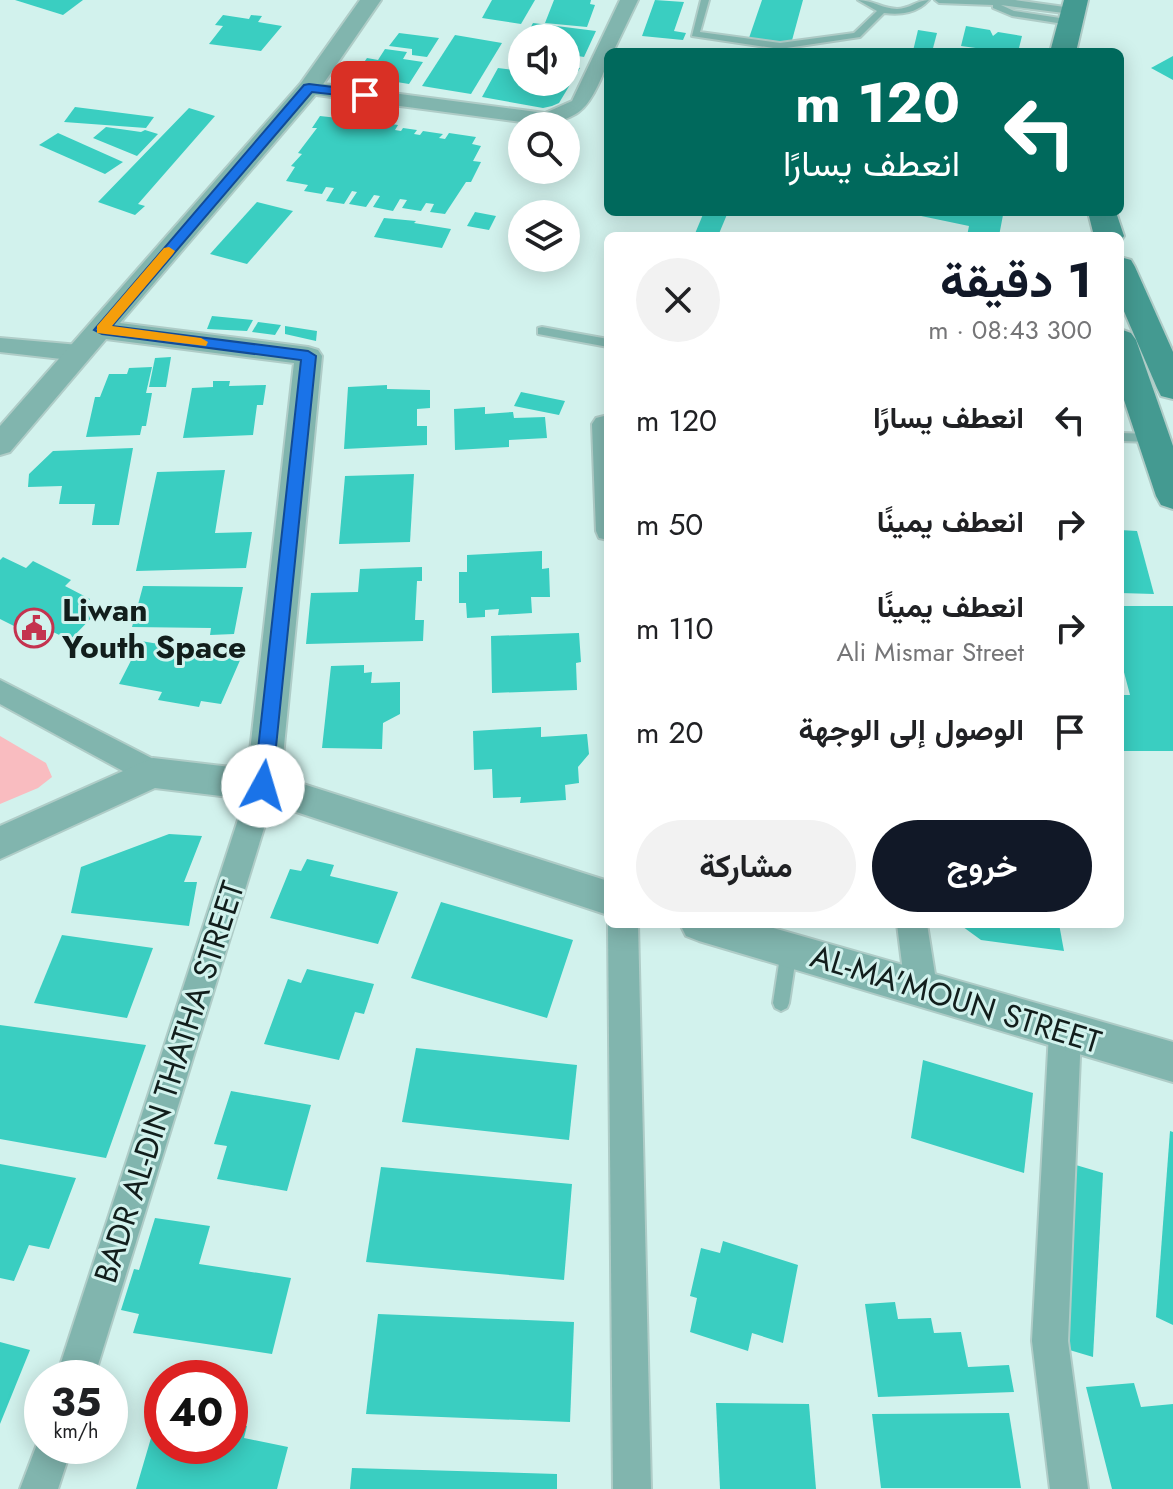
<!DOCTYPE html>
<html lang="ar">
<head>
<meta charset="utf-8">
<style>
  :root { --surface:#fff; --page:#f2f2f2; --text:#202124; --muted:#757577; --accent:#111827 }
  body { margin:0; font-family:Jost,Vazirmatn,sans-serif; background:var(--page); color:var(--text); direction:rtl; height:100vh; display:flex; flex-direction:column; font-size:30px; white-space:nowrap }
  * { box-sizing:border-box; margin:0 }
  p { font-size:26px; color:var(--muted) }
  .icon { flex:none; width:44px; height:44px; fill:none; stroke:currentColor; stroke-width:2; stroke-linecap:round; stroke-linejoin:round }
  .map { position:relative; flex:1; overflow:hidden; direction:ltr }
  .side { position:absolute; left:604px; top:232px; width:520px; height:696px; display:flex; flex-direction:column; background:var(--surface); border-radius:12px; box-shadow:0 4px 20px #0003; direction:rtl }
  .side>* { flex:none }
  .top-card { position:absolute; left:604px; top:48px; width:520px; height:168px; border-radius:12px; box-shadow:0 4px 20px #0003; direction:rtl; background:#00695c; color:#fff; overflow:hidden }
  .controls { position:absolute; left:508px; top:24px; display:grid; gap:16px }
  .controls a { display:grid; place-items:center; width:72px; height:72px; border-radius:50%; background:var(--surface); box-shadow:0 4px 20px #0003; font-size:40px }
  .speed { position:absolute; left:24px; top:1360px; display:flex; gap:16px; font-size:40px; font-weight:700; text-align:center }
  .speed>* { display:grid; place-content:center; width:104px; height:104px; border-radius:50%; background:var(--surface); box-shadow:0 4px 20px #0003; line-height:1 }
  .speed small { font-size:20px; font-weight:400 }
  .speed .limit { border:12px solid #d22; background:#fff; color:#111 }
  .pin { position:absolute; display:grid; place-items:center; width:68px; height:68px; color:#fff; margin:-34px; border-radius:16px; box-shadow:0 4px 12px #0006 }
  .me { position:absolute; width:88px; margin:-44px; rotate:6deg; stroke-linejoin:round; filter:drop-shadow(0 0 6px #0008) }
  .turn { display:flex; align-items:center; gap:28px; height:168px; padding:0 32px; font-size:36px }
  .turn .icon { width:104px; height:104px; stroke-width:2.5 }
  .turn b { display:block; font-size:56px; line-height:68px }
  .round { display:grid; place-items:center; flex:none; width:84px; height:84px; border-radius:42px; background:var(--page) }
  .headline { display:flex; align-items:center; justify-content:space-between; height:136px; padding:0 32px }
  h1 { font-size:48px; font-weight:700; line-height:60px; color:var(--accent) }
  .button { display:flex; gap:16px; margin-top:auto; padding:16px 32px }
  .button a { flex:1; height:92px; border-radius:48px; background:var(--accent); color:#fff; font-size:32px; font-weight:700; line-height:92px; text-align:center }
  .button a+a { background:var(--page); color:var(--text) }
  ul { padding:0; list-style:none }
  li { display:flex; align-items:center; gap:24px; height:104px; padding:0 32px }
  li div { flex:1 }
  li b { display:block; font-size:30px }
  li em { font-style:normal }
  .map>svg:first-child { display:block }
</style>
</head>
<body>
<div class="map">
<svg width="1173" height="1489" viewBox="0 0 1173 1489">
  <rect width="100%" height="100%" fill="#d2f2ed"/>
  <!-- green -->
  <polygon fill="#f9bcc0" points="0,736 46,763 52,777 38,788 0,804"/>
  <!-- building -->
  <g fill="#3acec1">
    <polygon points="15,0 83,0 63,15"/>
    <polygon points="492,0 535,0 521,24 482,18"/>
    <polygon points="554,0 591,0 590,4 595,5 587,27 545,23"/>
    <polygon points="655,0 684,2 674,31 686,33 683,40 642,36"/>
    <polygon points="762,0 803,0 791,44 749,38"/>
    <polygon points="223,15 249,19 251,15 262,16 258,22 282,26 261,51 209,44 223,26 215,25"/>
    <polygon points="533,23 596,31 584,57 566,54 566,38 525,38"/>
    <polygon points="966,26 990,30 993,36 998,32 1022,36 1018,52 982,52 983,49 961,46"/>
    <polygon points="918,30 937,33 932,52 913,51"/>
    <polygon points="399,33 439,38 427,57 412,55 412,49 389,46"/>
    <polygon points="455,35 502,43 471,94 422,86"/>
    <polygon points="385,49 407,52 403,59 423,62 409,84 366,77 371,70 360,68 367,58 378,60"/>
    <polygon points="1173,56 1173,80 1151,68"/>
    <polygon points="566,66 580,68 559,103 552,106 543,108 482,97 498,68 522,71 522,82 566,82"/>
    <polygon points="75,107 154,117 146,128 64,122"/>
    <polygon points="189,108 215,116 138,204 145,206 135,215 98,202"/>
    <polygon points="320,116 365,121 363,125 375,127 378,122 398,125 395,130 401,131 403,128 417,130 414,134 420,135 423,131 443,134 439,138 445,139 449,133 476,137 472,144 481,146 473,161 481,162 471,182 466,182 445,214 430,212 434,204 426,203 421,211 402,208 407,200 400,199 393,211 373,207 380,196 374,195 366,207 349,204 357,192 352,191 344,204 326,201 334,188 326,187 322,194 304,191 308,185 286,181 295,167 291,166 302,154 298,153 317,128 312,128"/>
    <polygon points="106,127 141,132 145,130 158,134 137,156 93,138"/>
    <polygon points="58,133 123,162 105,174 39,145"/>
    <polygon points="257,202 293,211 247,264 210,254"/>
    <polygon points="475,212 496,216 489,230 467,226"/>
    <polygon points="704,212 728,212 718,236 694,236"/>
    <polygon points="902,212 987,212 1003,215 999,236 967,236 969,226"/>
    <polygon points="384,218 416,221 414,223 451,229 442,248 374,237"/>
    <polygon points="212,316 253,320 247,331 207,329"/>
    <polygon points="258,322 281,325 275,335 252,332"/>
    <polygon points="285,326 317,331 316,341 285,334"/>
    <polygon points="171,357 166,387 149,387 155,358"/>
    <polygon points="152,367 146,393 152,393 146,426 142,426 140,435 86,437 95,397 100,397 109,374 127,374 129,368"/>
    <polygon points="213,381 230,381 229,386 266,385 263,405 257,405 253,435 183,438 192,388 213,387"/>
    <polygon points="387,385 387,389 430,390 430,408 417,409 417,426 427,426 427,445 344,449 348,387"/>
    <polygon points="521,392 565,401 559,415 514,406"/>
    <polygon points="485,407 485,414 513,412 514,418 545,417 547,438 509,440 509,447 455,450 454,409"/>
    <polygon points="133,448 119,525 92,525 95,504 59,504 62,486 28,487 29,474 53,451"/>
    <polygon points="225,470 215,533 252,532 246,568 136,571 157,472"/>
    <polygon points="414,474 410,542 339,544 345,476"/>
    <polygon points="1120,530 1137,531 1154,594 1120,593"/>
    <polygon points="542,551 542,569 549,568 550,597 531,597 532,613 498,615 499,609 485,610 485,617 467,618 466,603 459,603 459,572 467,572 467,555"/>
    <polygon points="3,557 26,568 33,561 71,580 65,586 90,599 86,604 99,610 70,640 53,632 44,641 0,619 0,560"/>
    <polygon points="422,567 422,581 417,581 415,620 424,620 423,641 306,644 311,593 358,592 360,569"/>
    <polygon points="143,586 243,587 234,634 210,635 211,628 132,627"/>
    <polygon points="1120,606 1173,606 1173,751 1120,751 1120,695 1130,695 1120,657"/>
    <polygon points="579,633 581,662 576,663 577,690 492,693 491,636"/>
    <polygon points="141,641 241,658 221,704 201,701 199,707 158,700 162,692 119,684"/>
    <polygon points="364,665 364,673 372,672 371,683 400,682 400,714 383,723 382,749 322,748 331,666"/>
    <polygon points="541,727 541,737 587,734 589,754 578,767 579,783 565,785 566,800 520,803 521,797 493,798 492,769 474,770 473,731"/>
    <polygon points="169,834 202,836 184,882 197,882 189,926 71,913 81,867"/>
    <polygon points="307,859 334,865 330,876 398,892 378,944 270,918 290,869 301,871"/>
    <polygon points="441,902 573,940 547,1018 411,978"/>
    <polygon points="959,924 1059,924 1064,951 981,940"/>
    <polygon points="62,935 153,948 127,1018 34,1003"/>
    <polygon points="307,969 374,984 364,1014 355,1012 339,1060 264,1044 288,979 301,983"/>
    <polygon points="0,1025 146,1045 106,1158 0,1139"/>
    <polygon points="416,1048 577,1065 569,1140 402,1122"/>
    <polygon points="923,1060 1033,1093 1024,1173 911,1138"/>
    <polygon points="231,1091 311,1105 287,1191 217,1179 227,1146 214,1144"/>
    <polygon points="1170,1131 1173,1132 1173,1325 1156,1317"/>
    <polygon points="1069,1163 1103,1173 1093,1357 1056,1346"/>
    <polygon points="0,1164 76,1178 49,1249 29,1245 14,1281 0,1278"/>
    <polygon points="381,1167 572,1184 564,1280 366,1262"/>
    <polygon points="155,1218 210,1226 199,1264 291,1278 272,1354 133,1333 139,1314 121,1310 134,1269 139,1270"/>
    <polygon points="723,1241 798,1265 783,1343 752,1333 748,1351 690,1332 697,1298 690,1296 701,1248 720,1253"/>
    <polygon points="895,1302 898,1319 931,1318 934,1333 961,1332 968,1367 1009,1365 1014,1392 878,1397 865,1304"/>
    <polygon points="378,1314 574,1322 570,1422 366,1414"/>
    <polygon points="0,1342 30,1350 0,1424"/>
    <polygon points="1134,1383 1141,1407 1173,1404 1173,1489 1112,1489 1086,1387"/>
    <polygon points="716,1403 809,1404 816,1489 720,1489"/>
    <polygon points="1009,1413 1021,1488 881,1488 872,1414"/>
    <polygon points="156,1421 162,1422 162,1446 230,1446 230,1423 247,1426 244,1438 288,1447 277,1489 136,1489"/>
    <polygon points="352,1468 557,1474 557,1489 350,1489"/>
  </g>
  <g fill="none" stroke-linecap="round" stroke-linejoin="round">
    <defs>
      <g id="service">
        <path d="M701,0H709L700,32L780,43L854,33L877,11L858,0C872,0 883,9 897,9C910,9 917,0 929,0C917,13 902,15 884,13L860,37L780,49L692,36Z"/>
        <polygon points="935,0 1015,0 1072,8 1076,11 1072,14 1001,5 1014,11 1073,20 1073,24 1070,25 1012,16 993,8 993,5 939,3"/>
        <polygon points="542,327 608,339 608,347 538,334 538,328"/>
        <polygon points="1120,433 1152,434 1158,438 1152,442 1120,441"/>
        <polygon points="789,943 794,945 797,950 789,1003 787,1008 781,1011 775,1008 773,1003 781,950 784,945"/>
      </g>
      <g id="minor">
        <path d="M620,0H638L613,52H608C608,64 604,72 599,83C585,113 576,117 545,125L309,94L300,88L309,82L545,113L572,101Z"/>
        <polygon points="0,338 79,345 87,348 90,353 87,358 79,361 0,352"/>
        <polygon points="604,416 608,417 608,540 599,538 596,531 592,424 596,418"/>
        <polygon points="0,680 163,764 167,773 163,782 153,785 143,782 0,704"/>
        <polygon points="263,774 273,777 277,786 94,1378 56,1378 249,786 253,777"/>
        <polygon points="608,924 638,924 651,1489 613,1489"/>
        <polygon points="897,924 927,924 937,987 932,998 921,1002 910,998 905,987"/>
        <polygon points="1065,1017 1076,1022 1081,1033 1068,1341 1088,1489 1050,1489 1032,1341 1049,1033 1054,1022"/>
        <polygon points="42,1431 42,1446 72,1446 58,1489 20,1489"/>
      </g>
      <g id="tertiary">
        <polygon points="360,0 381,0 317,93 120,323 308,347 318,350 322,356 281,777 608,881 608,915 263,801 155,788 0,859 0,826 141,763 153,758 248,769 294,363 106,339 10,452 0,455 0,426 301,83"/>
        <polygon points="680,924 759,924 1173,1042 1173,1082 699,941 686,936"/>
      </g>
      <g id="secondary">
        <polygon points="1064,0 1088,0 1076,52 1050,52"/>
        <polygon points="1088,212 1116,212 1124,236 1120,242 1120,236 1094,236"/>
        <polygon points="1120,257 1131,260 1135,267 1173,352 1173,399 1161,396 1157,388 1120,302"/>
        <polygon points="1120,329 1131,333 1136,340 1173,446 1173,509 1161,505 1156,496 1120,388"/>
      </g>
    </defs>
    <!-- service casing -->
    <use href="#service" stroke="#afccc7" stroke-width="4"/>
    <!-- minor casing -->
    <use href="#minor" stroke="#afccc7" stroke-width="4"/>
    <!-- tertiary casing -->
    <use href="#tertiary" stroke="#afccc7" stroke-width="4"/>
    <!-- secondary casing -->
    <use href="#secondary" stroke="#afccc7" stroke-width="4"/>
    <!-- service -->
    <use href="#service" fill="#81b5ae" fill-rule="evenodd"/>
    <!-- minor -->
    <use href="#minor" fill="#81b5ae" fill-rule="evenodd"/>
    <!-- tertiary -->
    <use href="#tertiary" fill="#81b5ae" fill-rule="evenodd"/>
    <!-- secondary -->
    <use href="#secondary" fill="#449a91" fill-rule="evenodd"/>
  </g>
  <!-- route -->
  <polygon fill="#1a73e8" stroke="#114b97" stroke-width="2" points="309,84 365,91 371,95 365,98 312,92 112,326 308,351 316,356 272,786 270,792 257,792 254,786 301,360 102,334 94,330 304,85"/>
  <!-- slow -->
  <polygon fill="#f59e0b" points="169,247 175,251 173,254 112,326 201,338 208,342 206,346 97,333 97,326 164,248"/>
  <!-- icons -->
  <defs>
    <symbol id="civic-ring" viewBox="-11 -11 22 22"><circle r="9.5" fill="#d2f2ed" stroke="#c4334f" stroke-width="1.5"/><path d="M-.6-6.5H3V-4.5H.6V-3L4-1V1h2V6H-6V1h2V-1L-.6-3ZM-1.2 2.5V6h2.4V2.5Z" fill="#c4334f"/></symbol>
  </defs>
  <g fill-rule="evenodd">
    <use href="#civic-ring" x="12" y="606" width="44" height="44"/>
  </g>
  <g text-anchor="middle" stroke-width="6" stroke-linejoin="round" paint-order="stroke">
    <!-- poi labels -->
    <g font-size="32" font-weight="bold" fill="#121e1c" stroke="#d2f2ed" text-anchor="start">
      <text x="62" y="621">Liwan<tspan x="62" dy="37">Youth Space</tspan></text>
    </g>
    <!-- street labels -->
    <g font-size="32" fill="#121e1c" stroke="#d2f2ed">
      <text transform="translate(956 999) rotate(17)" y="11">AL-MA'MOUN STREET</text>
      <text transform="translate(169 1082) rotate(-72)" y="11">BADR AL-DIN THATHA STREET</text>
    </g>
  </g>
</svg>
<div class="controls">
<a><svg class="icon" aria-label="sound" viewBox="0 0 24 24"><path d="M4 9h4l5-4v14l-5-4H4zM17 9q2 3 0 6"/></svg></a>
<a><svg class="icon" aria-label="search" viewBox="0 0 24 24"><circle cx="10" cy="10" r="6"/><path d="M15 15l6 6"/></svg></a>
<a><svg class="icon" aria-label="layers" viewBox="0 0 24 24"><path d="M12 4l9 5-9 5-9-5zM3 14l9 5 9-5"/></svg></a>
</div>
<div class="speed"><div>35<small>km/h</small></div><div class="limit">40</div></div>
<div class="pin" style="left:365px;top:95px;background:#d93025"><svg class="icon" aria-label="arrive" viewBox="0 0 24 24"><path d="M6 21V4h12l-3 4 3 4H6"/></svg></div>
<svg class="me" style="left:263px;top:786px" viewBox="-20 -20 40 40"><circle r="19" fill="#fff"/><path d="M0-13L10 11 0 6-10 11z" fill="#1a73e8"/></svg>
<div class="top-card">
<div class="turn"><svg class="icon" aria-label="left" viewBox="0 0 24 24"><path d="M17 20v-9H6M10 6l-5 5 5 5"/></svg><div><b>120 m</b>انعطف يسارًا</div></div>
</div>
<section class="side">
<div class="headline"><div><h1>1 دقيقة</h1><p>300 m · 08:43</p></div><a class="round"><svg class="icon" aria-label="close" viewBox="0 0 24 24"><path d="M6 6l12 12M18 6L6 18"/></svg></a></div>
<ul>
<li><svg class="icon" aria-label="left" viewBox="0 0 24 24"><path d="M17 20v-9H6M10 6l-5 5 5 5"/></svg><div><b>انعطف يسارًا</b></div><em>120 m</em></li>
<li><svg class="icon" aria-label="right" viewBox="0 0 24 24"><path d="M7 20v-9h11M14 6l5 5-5 5"/></svg><div><b>انعطف يمينًا</b></div><em>50 m</em></li>
<li><svg class="icon" aria-label="right" viewBox="0 0 24 24"><path d="M7 20v-9h11M14 6l5 5-5 5"/></svg><div><b>انعطف يمينًا</b><p>Ali Mismar Street</p></div><em>110 m</em></li>
<li><svg class="icon" aria-label="arrive" viewBox="0 0 24 24"><path d="M6 21V4h12l-3 4 3 4H6"/></svg><div><b>الوصول إلى الوجهة</b></div><em>20 m</em></li>
</ul>
<div class="button"><a>خروج</a><a>مشاركة</a></div>
</section>
</div>
</body>
</html>
